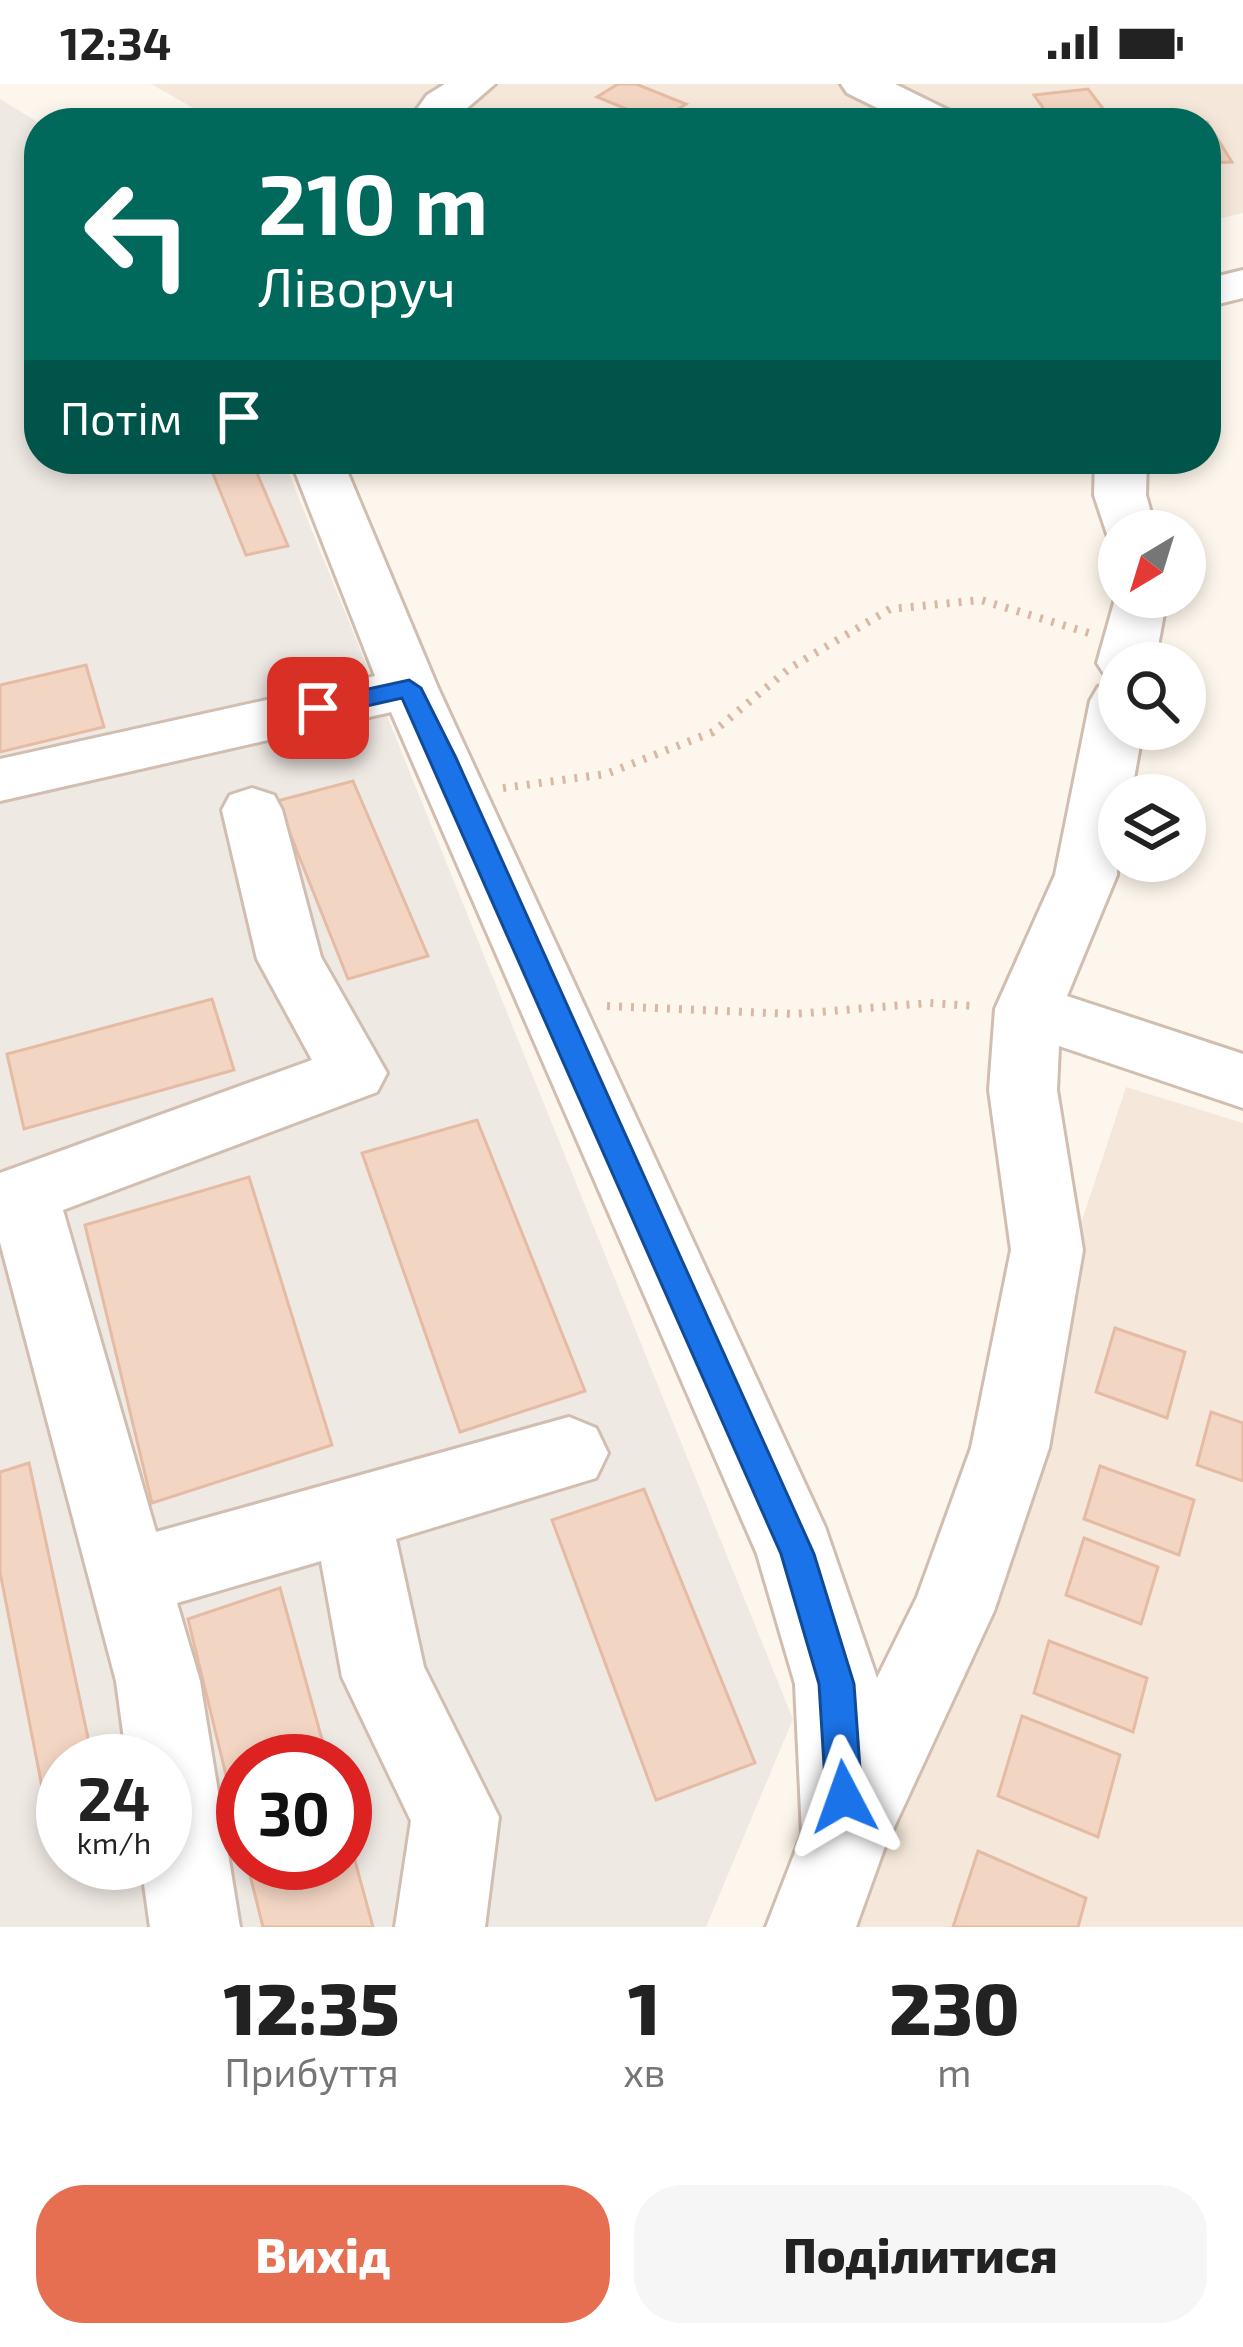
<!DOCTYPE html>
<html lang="uk">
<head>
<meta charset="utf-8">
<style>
  :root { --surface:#fff; --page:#f6f6f6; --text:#222; --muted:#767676; --accent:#e76f51 }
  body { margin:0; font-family:"Exo 2",sans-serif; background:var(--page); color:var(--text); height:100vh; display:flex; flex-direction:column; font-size:45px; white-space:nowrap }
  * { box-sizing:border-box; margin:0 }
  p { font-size:39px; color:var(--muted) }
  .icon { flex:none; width:66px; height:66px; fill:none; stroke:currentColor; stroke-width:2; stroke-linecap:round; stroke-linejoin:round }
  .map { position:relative; height:1843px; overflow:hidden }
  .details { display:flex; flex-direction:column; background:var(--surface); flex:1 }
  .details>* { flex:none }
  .hud { position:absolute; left:24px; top:24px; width:1197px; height:366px; border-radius:48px; box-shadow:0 6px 18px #0003; background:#00695c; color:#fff; overflow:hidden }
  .needle { width:78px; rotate:218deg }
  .controls { position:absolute; left:1098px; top:426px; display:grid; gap:24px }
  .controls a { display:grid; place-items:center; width:108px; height:108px; border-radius:50%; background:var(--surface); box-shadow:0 6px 18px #0003; font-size:60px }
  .speed { position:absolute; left:36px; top:1650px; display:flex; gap:24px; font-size:60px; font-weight:700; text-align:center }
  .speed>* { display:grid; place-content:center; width:156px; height:156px; border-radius:50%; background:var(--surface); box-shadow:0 6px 18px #0003; line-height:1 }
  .speed small { font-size:30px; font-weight:400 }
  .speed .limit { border:18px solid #d22; background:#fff; color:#111 }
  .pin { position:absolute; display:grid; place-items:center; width:102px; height:102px; color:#fff; margin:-51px; border-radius:24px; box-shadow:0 6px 18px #0006 }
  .me { position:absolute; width:132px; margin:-66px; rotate:356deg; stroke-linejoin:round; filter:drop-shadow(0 0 9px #0008) }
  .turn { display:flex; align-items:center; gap:42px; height:252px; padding:0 36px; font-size:54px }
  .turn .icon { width:156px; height:156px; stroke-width:2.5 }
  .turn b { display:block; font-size:84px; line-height:102px }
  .then { display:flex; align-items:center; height:114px; padding:0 36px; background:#0003; gap:24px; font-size:45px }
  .eta { display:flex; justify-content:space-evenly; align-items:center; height:204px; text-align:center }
  .eta b { font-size:72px; font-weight:800; line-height:84px }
  .primary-button { display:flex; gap:24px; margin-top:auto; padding:24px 36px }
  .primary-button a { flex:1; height:138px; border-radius:48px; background:var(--accent); color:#fff; font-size:48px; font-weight:800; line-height:138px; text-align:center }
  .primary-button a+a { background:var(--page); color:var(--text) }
  .status { display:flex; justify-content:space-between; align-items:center; height:84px; padding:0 60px; background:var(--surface); direction:ltr }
  .status svg { height:33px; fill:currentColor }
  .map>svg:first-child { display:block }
</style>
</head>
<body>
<div class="status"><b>12:34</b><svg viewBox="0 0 49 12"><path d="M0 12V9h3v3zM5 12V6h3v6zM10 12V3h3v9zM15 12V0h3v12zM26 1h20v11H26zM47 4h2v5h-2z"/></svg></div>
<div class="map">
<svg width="1243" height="1843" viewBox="0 0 1243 1843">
  <rect width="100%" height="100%" fill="#fdf6ec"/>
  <!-- residential -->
  <g fill="#f5e8da">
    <polygon points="151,0 1243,0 1243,129 1206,138 1206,39 220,39"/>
    <polygon points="1126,1003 1243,1039 1243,1843 811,1843 953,1527"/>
  </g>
  <!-- industrial -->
  <path fill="#efe9e4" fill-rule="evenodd" d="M0,15L39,39V375H283L793,1635L706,1843H0ZM63,1677H165V1779H63ZM243,1677H345V1779H243Z"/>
  <!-- building -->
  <g fill="#f3d5c3" stroke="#e6bba3" stroke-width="3">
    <polygon points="618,0 636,0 686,20 658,38 597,13"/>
    <polygon points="1088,5 1111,35 1054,39 1034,11"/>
    <polygon points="1207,38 1232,78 1206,79 1206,39 1196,39"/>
    <polygon points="207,375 251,375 288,462 246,471"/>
    <polygon points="86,581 104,643 0,668 0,601"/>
    <polygon points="353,697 428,872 348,895 277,717"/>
    <polygon points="212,915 234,986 24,1045 7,970"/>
    <polygon points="477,1036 585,1307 460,1348 362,1069"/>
    <polygon points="249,1093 332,1361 152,1419 85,1141"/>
    <polygon points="1115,1244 1185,1268 1167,1334 1096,1308"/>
    <polygon points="1211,1328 1243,1339 1243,1397 1197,1381"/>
    <polygon points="29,1379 93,1677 63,1677 63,1706 44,1713 0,1488 0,1388"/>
    <polygon points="1100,1382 1194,1416 1179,1471 1084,1435"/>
    <polygon points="644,1405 755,1679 656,1716 552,1436"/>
    <polygon points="1084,1454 1158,1483 1141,1540 1066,1511"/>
    <polygon points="280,1504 328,1677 243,1677 243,1761 188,1535"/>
    <polygon points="1049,1557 1147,1594 1133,1648 1034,1609"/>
    <polygon points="1022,1632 1120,1671 1098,1753 998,1712"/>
    <polygon points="345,1740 373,1843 263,1843 247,1779 345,1779"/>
    <polygon points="978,1767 1086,1814 1078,1843 953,1843"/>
  </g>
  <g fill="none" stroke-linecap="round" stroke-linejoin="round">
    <defs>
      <g id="minor">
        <polygon points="445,0 495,0 450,39 407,39 427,11"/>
        <polygon points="841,0 895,0 956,30 962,39 908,39 847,9"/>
        <polygon points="1243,186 1243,214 1206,223 1206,195"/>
        <polygon points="290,375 342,375 438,604 825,1443 877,1594 917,1513 971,1364 1011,1166 989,1006 995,925 1055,791 1090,617 1098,603 1119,597 1119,645 1143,645 1131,711 1119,711 1117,791 1067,912 1243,970 1243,1024 1059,962 1057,1006 1083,1166 1049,1364 994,1527 884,1765 856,1843 766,1843 802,1750 795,1600 757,1470 391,628 0,717 0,675 375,592"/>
        <polygon points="1095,375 1147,375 1146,411 1156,447 1119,447 1119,461 1110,459 1094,411"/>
        <polygon points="1119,501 1119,513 1167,513 1155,579 1119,579 1119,596 1106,593 1097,579"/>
        <polygon points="252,704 274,711 282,726 321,873 387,989 377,1008 63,1126 156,1448 569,1333 596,1344 608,1369 596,1394 396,1455 424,1583 499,1733 485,1843 395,1843 411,1737 342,1593 321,1477 177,1519 200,1597 240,1843 150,1843 141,1779 165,1779 165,1677 127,1677 116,1597 0,1158 0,1089 312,976 257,875 222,726 230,711"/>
      </g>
    </defs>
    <!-- minor casing -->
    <use href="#minor" stroke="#d1beb0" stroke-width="6"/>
    <!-- path -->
    <g stroke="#d9b8a5" stroke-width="8" stroke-dasharray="3 9" stroke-linecap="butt">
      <polyline points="503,704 606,690 713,648 790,584 890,525 981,516 1089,549"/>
      <polyline points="607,922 794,930 929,919 975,922"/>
    </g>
    <!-- minor -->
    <use href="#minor" fill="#fff" fill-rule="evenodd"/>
  </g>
  <!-- route -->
  <polygon fill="#1a73e8" stroke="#114b97" stroke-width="3" points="409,596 421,604 456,674 814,1470 854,1600 862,1713 856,1725 844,1731 831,1725 826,1713 819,1600 781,1470 402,614 318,633 306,624 318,616"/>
</svg>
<div class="controls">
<a><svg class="needle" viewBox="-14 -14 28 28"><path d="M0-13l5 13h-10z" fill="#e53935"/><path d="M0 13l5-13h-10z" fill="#767676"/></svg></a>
<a><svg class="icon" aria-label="search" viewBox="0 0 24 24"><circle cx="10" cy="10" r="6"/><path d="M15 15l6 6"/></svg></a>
<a><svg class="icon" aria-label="layers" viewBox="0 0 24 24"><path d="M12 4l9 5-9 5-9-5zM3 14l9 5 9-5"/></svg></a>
</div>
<div class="speed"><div>24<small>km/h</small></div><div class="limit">30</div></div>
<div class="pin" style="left:318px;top:624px;background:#d93025"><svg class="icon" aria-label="arrive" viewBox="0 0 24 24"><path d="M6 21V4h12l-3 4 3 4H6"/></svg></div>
<svg class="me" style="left:844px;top:1713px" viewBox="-20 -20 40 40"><path d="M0-17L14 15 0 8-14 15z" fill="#1a73e8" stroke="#fff" stroke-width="4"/></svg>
<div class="hud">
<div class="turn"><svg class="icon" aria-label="left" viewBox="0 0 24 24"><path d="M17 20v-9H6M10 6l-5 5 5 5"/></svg><div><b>210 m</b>Ліворуч</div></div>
<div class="then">Потім<svg class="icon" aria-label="arrive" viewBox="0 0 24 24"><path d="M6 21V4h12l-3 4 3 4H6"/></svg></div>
</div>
</div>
<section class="details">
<div class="eta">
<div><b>12:35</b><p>Прибуття</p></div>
<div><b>1</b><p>хв</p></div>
<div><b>230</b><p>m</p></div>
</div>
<div class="primary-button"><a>Вихід</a><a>Поділитися</a></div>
</section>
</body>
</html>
